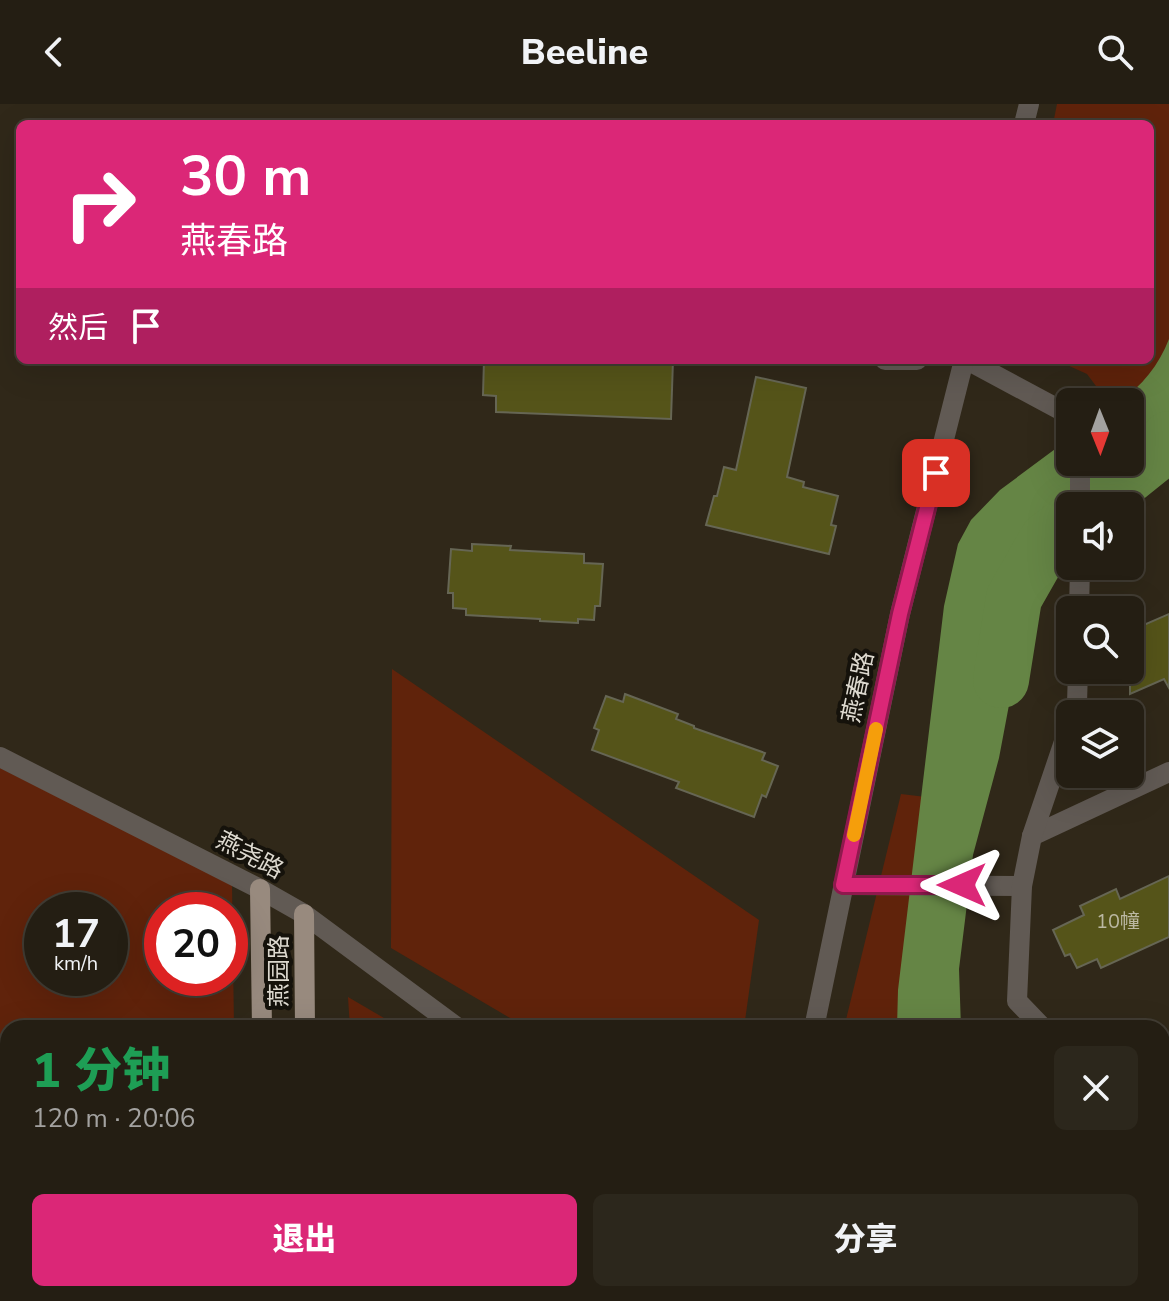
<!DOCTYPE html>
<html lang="zh">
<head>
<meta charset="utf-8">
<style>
  :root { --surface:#241e13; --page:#2c271c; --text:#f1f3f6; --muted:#a3a2a0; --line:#413c33; --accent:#db2777 }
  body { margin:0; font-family:"Nunito Sans","Noto Sans SC",sans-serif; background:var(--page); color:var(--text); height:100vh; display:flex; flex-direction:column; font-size:30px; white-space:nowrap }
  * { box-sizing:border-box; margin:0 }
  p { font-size:26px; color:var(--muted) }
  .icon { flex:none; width:44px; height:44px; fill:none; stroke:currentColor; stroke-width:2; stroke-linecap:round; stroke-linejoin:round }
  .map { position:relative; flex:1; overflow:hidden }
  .drawer { position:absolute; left:0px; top:916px; width:1170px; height:282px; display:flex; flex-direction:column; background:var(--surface); border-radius:24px 24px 0 0; box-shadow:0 8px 32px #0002,0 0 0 2px var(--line) }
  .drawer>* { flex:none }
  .banner { position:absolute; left:16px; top:16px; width:1138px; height:244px; border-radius:12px; box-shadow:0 8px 32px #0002,0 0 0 2px var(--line); background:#db2777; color:#fff; overflow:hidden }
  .needle { width:52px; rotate:179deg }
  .controls { position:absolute; left:1056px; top:284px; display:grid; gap:16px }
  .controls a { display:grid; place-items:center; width:88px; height:88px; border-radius:12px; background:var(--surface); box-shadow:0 8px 32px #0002,0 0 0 2px var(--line); font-size:40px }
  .speed { position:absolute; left:24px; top:788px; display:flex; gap:16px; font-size:40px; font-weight:700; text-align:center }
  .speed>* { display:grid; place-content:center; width:104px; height:104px; border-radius:50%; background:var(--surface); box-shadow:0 8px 32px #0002,0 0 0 2px var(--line); line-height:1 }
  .speed small { font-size:20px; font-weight:400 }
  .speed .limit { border:12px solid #d22; background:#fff; color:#111 }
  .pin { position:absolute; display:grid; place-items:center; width:68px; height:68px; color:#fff; margin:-34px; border-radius:16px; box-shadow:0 4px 12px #0006 }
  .me { position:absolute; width:88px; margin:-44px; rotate:270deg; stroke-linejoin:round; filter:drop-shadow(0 0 6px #0008) }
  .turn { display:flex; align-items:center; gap:28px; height:168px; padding:0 32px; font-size:36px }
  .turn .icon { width:104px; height:104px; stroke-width:2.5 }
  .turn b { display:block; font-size:56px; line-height:68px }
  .then { display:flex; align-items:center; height:76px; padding:0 32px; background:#0003; gap:16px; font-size:30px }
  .round { display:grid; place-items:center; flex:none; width:84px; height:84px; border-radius:12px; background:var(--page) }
  .summary { display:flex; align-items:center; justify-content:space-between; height:136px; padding:0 32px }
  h1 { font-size:48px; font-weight:800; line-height:60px; color:#1e9e55 }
  .button { display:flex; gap:16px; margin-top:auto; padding:16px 32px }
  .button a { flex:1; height:92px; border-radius:12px; background:var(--accent); color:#fff; font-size:32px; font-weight:800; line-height:92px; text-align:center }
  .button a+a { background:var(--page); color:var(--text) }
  header { display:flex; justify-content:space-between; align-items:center; height:104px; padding:0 32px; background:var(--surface); font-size:36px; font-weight:800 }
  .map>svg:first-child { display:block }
</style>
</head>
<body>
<header><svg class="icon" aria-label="back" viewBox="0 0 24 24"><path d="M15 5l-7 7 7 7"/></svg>Beeline<svg class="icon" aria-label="search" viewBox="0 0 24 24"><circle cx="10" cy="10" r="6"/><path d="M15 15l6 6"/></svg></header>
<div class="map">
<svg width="1169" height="1197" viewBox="0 0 1169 1197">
  <rect width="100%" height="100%" fill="#302819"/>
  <!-- built -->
  <polygon fill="#372d17" points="122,1190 182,1190 191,1197 101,1197"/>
  <!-- green -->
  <g fill="#60230b" fill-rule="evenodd">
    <polygon points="1057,0 1169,0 1169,257 1127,298 1108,298 1087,270 1056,256 1150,256 1150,20 1053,20"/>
    <polygon points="392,565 759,816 744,924 527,924 391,844"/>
    <path d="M0,664L232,779L234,924H8V1161L0,1163ZM42,806H110V874H42ZM162,806H230V874H162Z"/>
    <polygon points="901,690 926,693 897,924 844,924"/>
    <polygon points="348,893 401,924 350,924"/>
    <polygon points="1162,1094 1169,1106 1169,1197 893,1197 884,1190 1162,1190"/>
    <polygon points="370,1190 722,1190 723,1197 371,1197"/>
  </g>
  <!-- water -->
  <g fill="#658545">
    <path d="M1169,235V321L1130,351V298H1119C1142,282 1159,261 1169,235Z"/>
    <polygon points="1070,334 1070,358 1122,358 1050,417 1028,445 1017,477 1013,497 1014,545 1012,585 999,654 973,751 959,865 961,924 897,924 898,886 944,502 958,440 971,416 1000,386"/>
    <polygon points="1162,1175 1169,1183 1169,1197 1076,1197 1069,1190 1162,1190"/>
  </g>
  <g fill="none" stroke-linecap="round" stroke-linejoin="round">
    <!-- river -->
    <g stroke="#658545" stroke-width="56">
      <polyline points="1090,402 1150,354 1169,335"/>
      <polyline points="1001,576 1014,494 1047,436 1070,418"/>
    </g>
  </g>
  <!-- building -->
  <g fill="#555419" stroke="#666654" stroke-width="2">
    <polygon points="484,256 673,256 671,315 496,308 496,292 483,291"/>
    <polygon points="756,273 806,284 787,373 804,378 803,383 838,392 831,421 836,422 829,450 706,421 714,392 717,392 724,363 736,366"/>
    <polygon points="472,440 511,442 510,446 584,450 584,459 603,460 600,502 595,502 594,516 578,515 578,519 540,517 540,515 466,511 466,505 453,504 453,489 448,489 451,445 472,447"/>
    <polygon points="1169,510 1169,584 1164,575 1130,590 1130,539 1143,532 1139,523"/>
    <polygon points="625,590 678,610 676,615 694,622 694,624 765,649 762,656 778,662 766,693 762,691 754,713 676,684 679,678 592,646 599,626 594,624 606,592 623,598"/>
    <polygon points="1169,772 1169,833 1101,864 1097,855 1077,864 1070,850 1065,852 1053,826 1084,811 1080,802 1116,785 1120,795"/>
  </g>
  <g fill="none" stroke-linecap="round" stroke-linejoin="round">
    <!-- minor -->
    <g stroke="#615a54" stroke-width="20">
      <polyline points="1024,20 1029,0"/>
      <polyline points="885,256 917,256"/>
      <polyline points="967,256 1064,308 1070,320"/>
      <polyline points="1080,358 1080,402"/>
      <polyline points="1079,506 1080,462"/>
      <polyline points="1073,610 1077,599 1078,566"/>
      <polyline points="0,653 260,785 304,810 458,924"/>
      <polyline points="1032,732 1169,668"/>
      <polyline points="843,781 1022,782"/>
      <polyline points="814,924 900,510 964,256"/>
      <polyline points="1043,924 1017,897 1022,782 1032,732 1070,620"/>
      <polyline points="1162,1052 1169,1060"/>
      <polyline points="775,1190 775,1197"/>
      <polyline points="856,1190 865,1197"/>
      <polyline points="12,1197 33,1190"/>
    </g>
    <!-- major -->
    <g stroke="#988a7e" stroke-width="20">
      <polyline points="260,785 262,924"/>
      <polyline points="304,810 305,924"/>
      <polyline points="275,1190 276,1197"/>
      <polyline points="321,1190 321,1197"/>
    </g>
  </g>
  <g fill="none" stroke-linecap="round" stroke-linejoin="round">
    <defs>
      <polyline id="route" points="936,369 900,510 843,781 962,781"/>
    </defs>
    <!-- route casing -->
    <use href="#route" stroke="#8e194d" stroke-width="20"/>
    <!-- route -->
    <use href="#route" stroke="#db2777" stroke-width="14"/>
    <!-- slow -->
    <polyline stroke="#f59e0b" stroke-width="14" points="854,731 876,625"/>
  </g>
  <g text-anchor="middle" stroke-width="8" stroke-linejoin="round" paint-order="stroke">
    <!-- number labels -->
    <g font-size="20" fill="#bbb8a2">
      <text x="1118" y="824">10幢</text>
    </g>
    <!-- street labels -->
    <g font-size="24" fill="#ddd9cf" stroke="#15120b">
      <text transform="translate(858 583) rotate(-78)" y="8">燕春路</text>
      <text transform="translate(250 751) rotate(28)" y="8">燕尧路</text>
      <text transform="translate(279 867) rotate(-90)" y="8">燕园路</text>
    </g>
  </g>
</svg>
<div class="controls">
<a><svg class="needle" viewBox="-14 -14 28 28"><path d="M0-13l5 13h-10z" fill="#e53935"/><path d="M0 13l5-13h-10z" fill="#a3a2a0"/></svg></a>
<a><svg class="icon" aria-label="sound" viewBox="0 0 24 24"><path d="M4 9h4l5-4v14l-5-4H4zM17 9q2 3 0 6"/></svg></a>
<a><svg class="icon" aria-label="search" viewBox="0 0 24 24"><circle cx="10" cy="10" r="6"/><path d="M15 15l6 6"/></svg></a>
<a><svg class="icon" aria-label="layers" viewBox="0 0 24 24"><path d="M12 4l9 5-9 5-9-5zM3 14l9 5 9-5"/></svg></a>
</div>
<div class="speed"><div>17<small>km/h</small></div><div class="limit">20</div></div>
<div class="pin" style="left:936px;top:369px;background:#d93025"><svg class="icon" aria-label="arrive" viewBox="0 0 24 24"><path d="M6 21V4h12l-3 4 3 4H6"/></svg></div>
<svg class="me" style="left:962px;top:781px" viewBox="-20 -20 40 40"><path d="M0-17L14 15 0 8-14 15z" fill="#db2777" stroke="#fff" stroke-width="4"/></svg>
<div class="banner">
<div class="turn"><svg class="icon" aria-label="right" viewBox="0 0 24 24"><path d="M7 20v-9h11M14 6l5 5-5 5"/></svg><div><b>30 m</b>燕春路</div></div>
<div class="then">然后<svg class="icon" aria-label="arrive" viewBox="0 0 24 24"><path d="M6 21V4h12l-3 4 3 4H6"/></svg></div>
</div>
<section class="drawer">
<div class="summary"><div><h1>1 分钟</h1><p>120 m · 20:06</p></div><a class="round"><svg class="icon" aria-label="close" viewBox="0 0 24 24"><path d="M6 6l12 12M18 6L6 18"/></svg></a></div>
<div class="button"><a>退出</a><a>分享</a></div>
</section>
</div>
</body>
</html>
